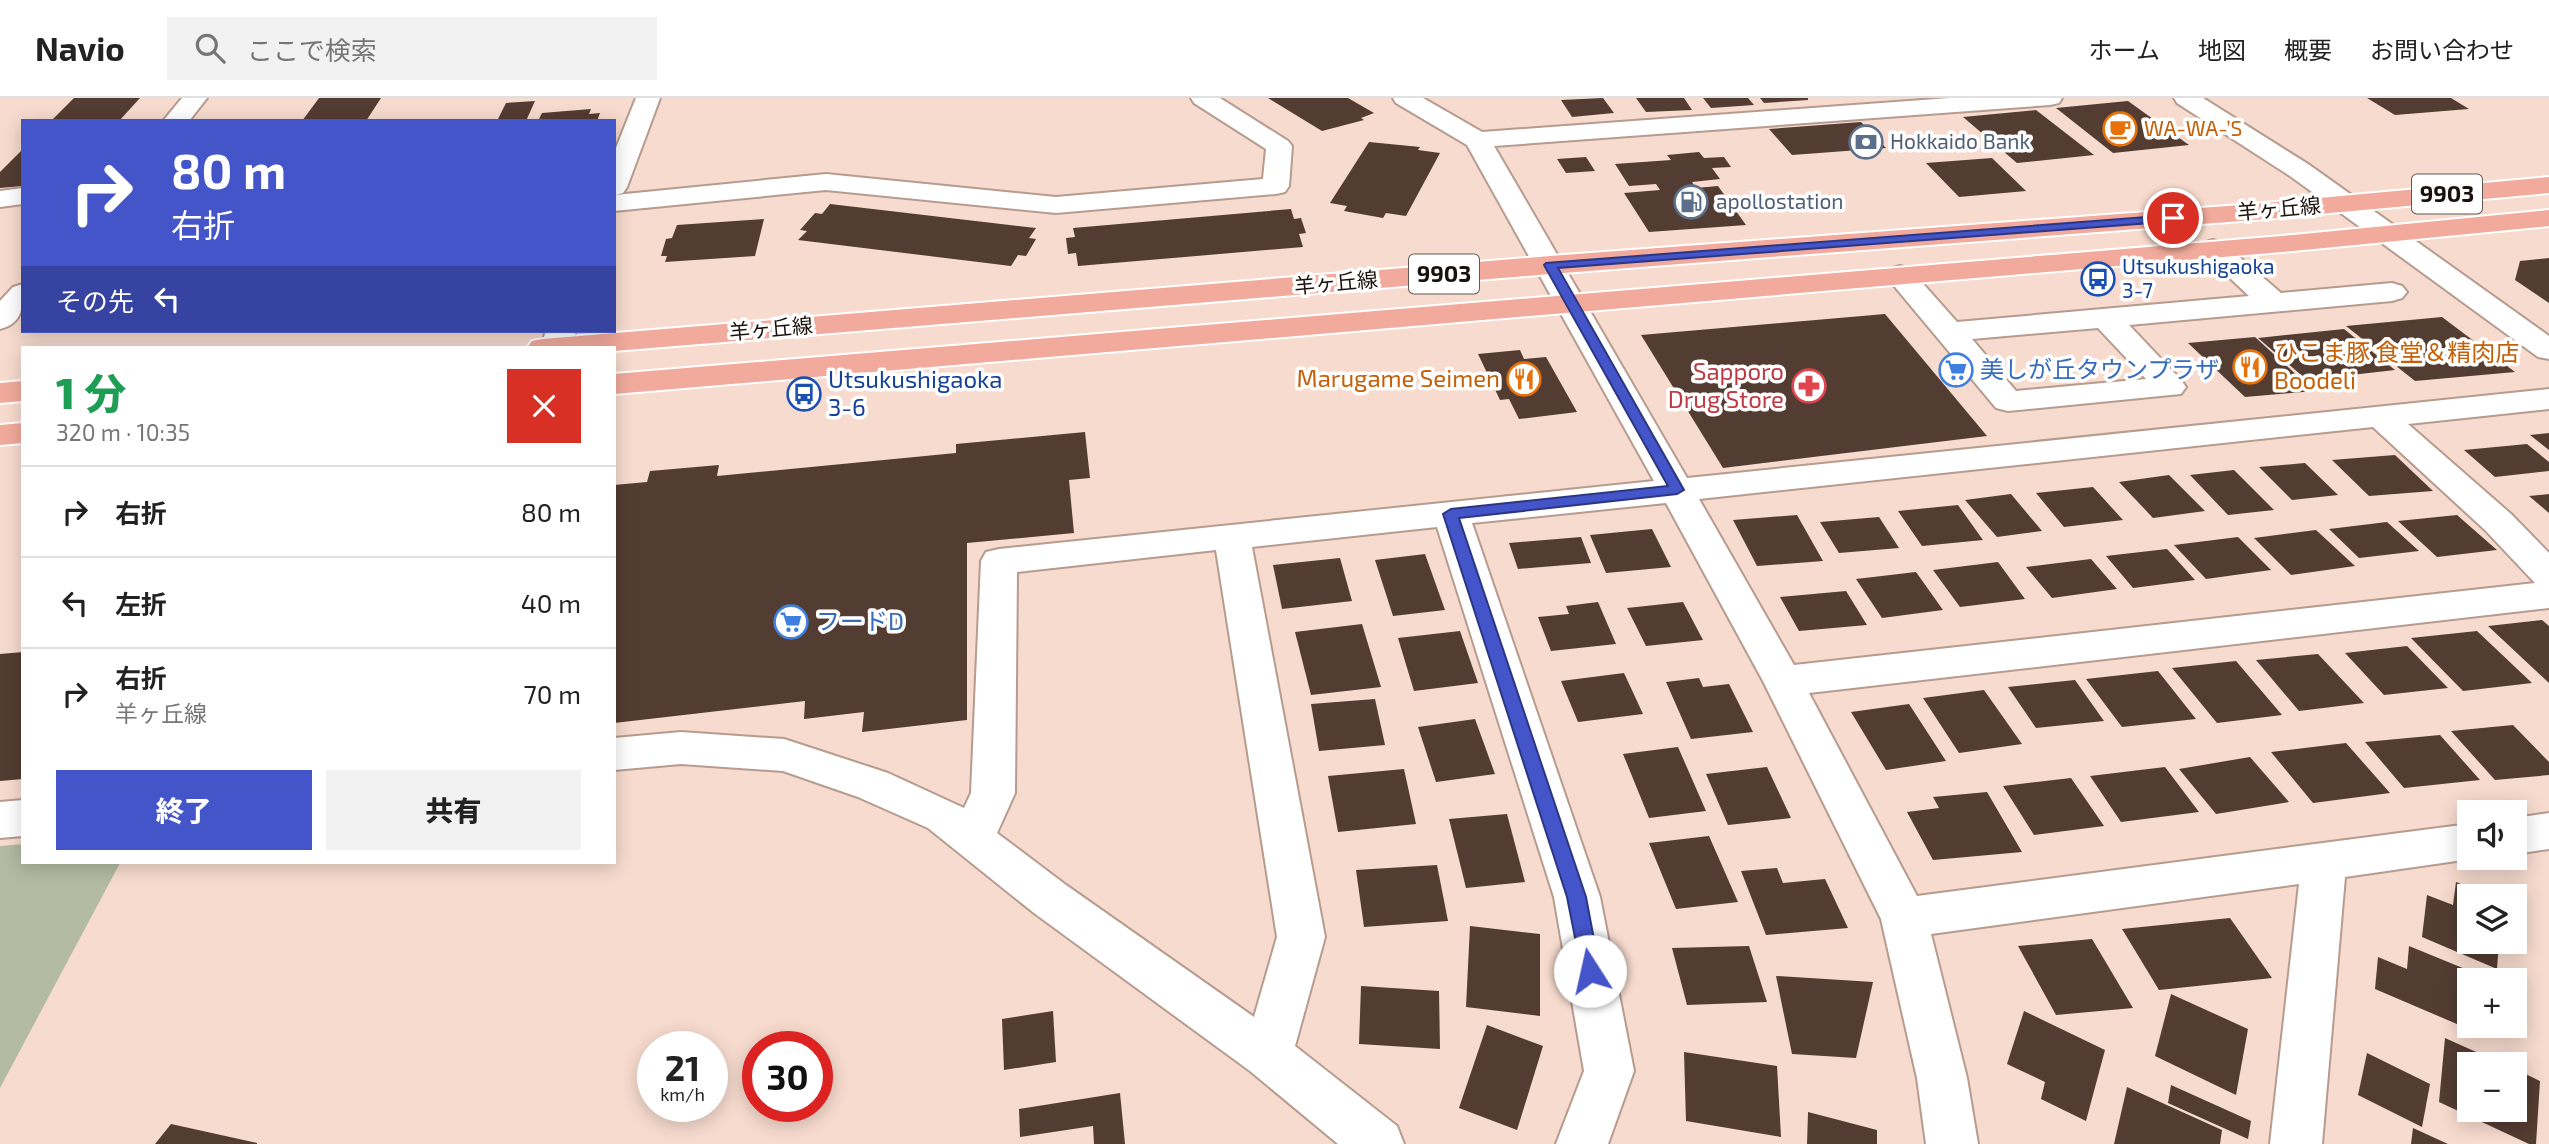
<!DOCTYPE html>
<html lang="ja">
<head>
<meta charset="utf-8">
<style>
  :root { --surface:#fff; --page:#f2f2f2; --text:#222; --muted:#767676; --line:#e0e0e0; --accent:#4454c9 }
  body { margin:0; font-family:"Exo 2","Noto Sans JP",sans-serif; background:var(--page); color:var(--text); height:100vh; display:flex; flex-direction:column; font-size:26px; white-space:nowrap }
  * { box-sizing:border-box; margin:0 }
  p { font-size:23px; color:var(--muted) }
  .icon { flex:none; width:38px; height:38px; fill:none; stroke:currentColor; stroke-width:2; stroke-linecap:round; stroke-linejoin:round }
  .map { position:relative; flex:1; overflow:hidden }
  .drawer { position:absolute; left:21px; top:248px; width:595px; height:518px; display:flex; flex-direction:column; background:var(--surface); border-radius:0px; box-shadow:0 4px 18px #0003 }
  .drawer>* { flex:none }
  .hud { position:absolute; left:21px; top:21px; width:595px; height:214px; border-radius:0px; box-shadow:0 4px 18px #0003; background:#4454c9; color:#fff; overflow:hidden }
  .fabs { position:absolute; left:2457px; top:702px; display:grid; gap:14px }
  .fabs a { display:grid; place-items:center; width:70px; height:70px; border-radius:0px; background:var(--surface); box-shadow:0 4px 18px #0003; font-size:35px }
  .speed { position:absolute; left:637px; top:933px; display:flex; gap:14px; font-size:35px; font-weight:700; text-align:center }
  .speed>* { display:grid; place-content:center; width:91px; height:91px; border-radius:50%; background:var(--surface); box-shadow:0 4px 18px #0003; line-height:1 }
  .speed small { font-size:18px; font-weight:400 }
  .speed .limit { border:10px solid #d22; background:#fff; color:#111 }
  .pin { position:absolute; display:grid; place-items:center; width:60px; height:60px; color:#fff; margin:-30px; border:4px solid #fff; border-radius:50%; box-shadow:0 2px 7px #0007 }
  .me { position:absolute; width:77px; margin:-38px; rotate:350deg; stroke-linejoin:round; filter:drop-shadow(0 0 5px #0008) }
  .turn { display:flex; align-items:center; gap:24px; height:147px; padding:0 35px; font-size:32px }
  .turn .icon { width:91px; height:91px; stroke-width:2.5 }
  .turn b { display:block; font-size:49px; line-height:60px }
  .then { display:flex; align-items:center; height:66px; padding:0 35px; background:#0003; gap:14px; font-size:26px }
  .round { display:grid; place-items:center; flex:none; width:74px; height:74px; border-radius:0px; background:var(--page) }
  .headline { display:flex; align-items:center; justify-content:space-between; height:119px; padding:0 35px }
  h1 { font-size:42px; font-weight:800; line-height:52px; color:#1e9e55 }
  .button { display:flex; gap:14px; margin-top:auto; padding:14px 35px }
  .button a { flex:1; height:80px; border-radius:0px; background:var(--accent); color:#fff; font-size:28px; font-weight:800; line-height:80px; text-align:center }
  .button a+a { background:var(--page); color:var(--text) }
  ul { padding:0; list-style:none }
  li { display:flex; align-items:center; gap:21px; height:91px; padding:0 35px; border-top:2px solid var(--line) }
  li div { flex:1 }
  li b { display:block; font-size:26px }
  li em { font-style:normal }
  header { display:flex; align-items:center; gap:42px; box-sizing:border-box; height:98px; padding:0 35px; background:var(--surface); border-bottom:2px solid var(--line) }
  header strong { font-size:33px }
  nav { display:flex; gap:38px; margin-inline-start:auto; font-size:24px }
  .search { width:490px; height:63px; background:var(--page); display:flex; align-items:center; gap:18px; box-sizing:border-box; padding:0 24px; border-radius:0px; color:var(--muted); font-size:26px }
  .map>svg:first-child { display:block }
</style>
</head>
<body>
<header>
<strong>Navio</strong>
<div class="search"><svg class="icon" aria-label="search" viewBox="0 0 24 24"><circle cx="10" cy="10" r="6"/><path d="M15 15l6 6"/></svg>ここで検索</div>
<nav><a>ホーム</a><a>地図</a><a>概要</a><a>お問い合わせ</a></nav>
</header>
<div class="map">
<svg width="2549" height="1046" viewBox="0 0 2549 1046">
  <rect width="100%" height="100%" fill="#f7dbce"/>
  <!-- green -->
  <polygon fill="#b3bba3" points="23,746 23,765 120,765 0,990 0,748"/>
  <!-- building -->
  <g fill="#533c32">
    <polygon points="74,0 140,0 119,23 51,23"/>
    <polygon points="319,0 381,0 366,23 302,23"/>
    <polygon points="1268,0 1348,0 1374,15 1361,20 1364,22 1322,33"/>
    <polygon points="1603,0 1614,15 1572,19 1561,2"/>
    <polygon points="1636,0 1684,0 1692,12 1646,14"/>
    <polygon points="1703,0 1748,0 1754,7 1711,10"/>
    <polygon points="1760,0 1808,0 1808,2 1764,5"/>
    <polygon points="2367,0 2451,0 2469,11 2395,17"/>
    <polygon points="535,3 526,23 497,23 506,5"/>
    <polygon points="2128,3 2189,47 2113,55 2056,10"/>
    <polygon points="591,11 589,16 600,15 597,23 538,23 542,15"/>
    <polygon points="2036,12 2094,57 2017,65 1963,19"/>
    <polygon points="1861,24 1886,50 1792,57 1769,31"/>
    <polygon points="1369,44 1420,49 1418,52 1440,55 1406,118 1386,115 1383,120 1344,113 1347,108 1330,105"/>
    <polygon points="23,51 23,88 0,90 0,74"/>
    <polygon points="1699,54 1704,60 1724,59 1731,69 1712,70 1720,81 1692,84 1696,90 1718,88 1746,127 1649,134 1624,95 1660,92 1656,86 1629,88 1615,66 1671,62 1667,57"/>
    <polygon points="1586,59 1595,73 1566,75 1557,61"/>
    <polygon points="1992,60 2026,93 1959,99 1926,65"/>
    <polygon points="830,106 1036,130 1029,140 1036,141 1026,158 1018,157 1011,168 798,142 807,133 800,132 815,115 822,116"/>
    <polygon points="1291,111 1294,121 1301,120 1306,135 1299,136 1303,149 1078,168 1076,155 1068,156 1066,140 1075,139 1073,130"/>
    <polygon points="764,121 755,158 665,164 667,158 661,158 666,141 672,140 677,127"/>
    <polygon points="2549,160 2549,205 2515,182 2520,163"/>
    <polygon points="1885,216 1987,338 1723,370 1641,237"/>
    <polygon points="2442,219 2515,274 2415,283 2346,228"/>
    <polygon points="2344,231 2395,272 2307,282 2258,240"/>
    <polygon points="2255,239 2314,293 2245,299 2188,245"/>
    <polygon points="1520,252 1524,261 1546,259 1577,314 1519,321 1509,301 1500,302 1478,256"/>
    <polygon points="1085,334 1090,380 1069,382 1074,435 967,445 967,622 862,634 864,614 804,621 805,603 614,625 614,387 647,384 650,373 719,367 717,378 956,355 956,346"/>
    <polygon points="2549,335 2549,352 2530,337"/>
    <polygon points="2527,346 2549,364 2549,373 2495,379 2464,352"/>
    <polygon points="2395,357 2433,393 2369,398 2332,362"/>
    <polygon points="2305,365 2338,397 2292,402 2259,369"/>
    <polygon points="2234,372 2274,412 2228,417 2190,377"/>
    <polygon points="2169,377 2205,413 2153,420 2119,384"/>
    <polygon points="2093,389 2123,422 2064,429 2036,395"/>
    <polygon points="2011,396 2042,433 1997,439 1965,402"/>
    <polygon points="2549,396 2549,415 2529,398"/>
    <polygon points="1958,407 1983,442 1922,448 1898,413"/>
    <polygon points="1797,417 1823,463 1757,468 1733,422"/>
    <polygon points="2457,417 2497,452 2437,459 2398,423"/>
    <polygon points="1879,419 1899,450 1839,455 1820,424"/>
    <polygon points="2387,424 2419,453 2359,460 2329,431"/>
    <polygon points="1652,431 1671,469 1606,475 1590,437"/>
    <polygon points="2316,432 2355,468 2291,477 2254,440"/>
    <polygon points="1581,439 1591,465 1518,471 1509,445"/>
    <polygon points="2238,439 2271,472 2206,481 2174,447"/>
    <polygon points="2167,451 2195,482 2133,490 2106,458"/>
    <polygon points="1425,456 1445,512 1393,518 1375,462"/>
    <polygon points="1340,460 1352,503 1282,511 1273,467"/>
    <polygon points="2091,461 2117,491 2052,500 2026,469"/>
    <polygon points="1998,464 2025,501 1960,509 1933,472"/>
    <polygon points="1916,474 1943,512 1882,520 1856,481"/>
    <polygon points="1846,493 1867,527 1799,533 1780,499"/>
    <polygon points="1598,504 1616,546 1551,553 1538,519 1569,516 1566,508"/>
    <polygon points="1683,504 1703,542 1646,548 1627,510"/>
    <polygon points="2542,522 2549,528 2549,585 2488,528"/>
    <polygon points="1362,526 1381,589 1311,597 1295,534"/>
    <polygon points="1460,533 1478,585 1414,593 1398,540"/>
    <polygon points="2477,533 2532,585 2463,593 2411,540"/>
    <polygon points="2407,548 2448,590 2384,597 2345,555"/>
    <polygon points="23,554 23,681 0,683 0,556"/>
    <polygon points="2318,556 2364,605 2299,613 2256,562"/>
    <polygon points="2236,563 2282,617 2217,625 2172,570"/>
    <polygon points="2158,573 2196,621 2122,629 2086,581"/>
    <polygon points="1624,575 1643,616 1578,624 1561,583"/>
    <polygon points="1699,580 1703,589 1729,586 1753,634 1691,641 1666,584"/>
    <polygon points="2075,582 2104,623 2036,630 2008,589"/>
    <polygon points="1984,592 2022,646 1959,655 1923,600"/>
    <polygon points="1375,601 1385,647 1319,653 1311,606"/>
    <polygon points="1909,606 1946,663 1886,672 1851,614"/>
    <polygon points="1475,621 1495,676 1436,684 1418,629"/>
    <polygon points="2513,627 2549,664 2549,677 2495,682 2451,633"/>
    <polygon points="2440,637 2480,682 2404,690 2365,644"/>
    <polygon points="2346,645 2390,695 2313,705 2271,654"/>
    <polygon points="1678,649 1706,713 1649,720 1623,656"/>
    <polygon points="2250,659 2289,704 2216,716 2179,671"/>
    <polygon points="1767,669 1791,720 1728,727 1706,676"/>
    <polygon points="2165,669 2199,714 2121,724 2090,678"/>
    <polygon points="1404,671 1416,726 1338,734 1328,678"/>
    <polygon points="2071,680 2104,728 2034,737 2003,688"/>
    <polygon points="1987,694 2022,754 1933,762 1907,714 1939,710 1933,699"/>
    <polygon points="1507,716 1525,784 1466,790 1449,721"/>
    <polygon points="1709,738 1738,804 1676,811 1649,745"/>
    <polygon points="1437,767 1448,823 1364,829 1356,772"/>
    <polygon points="1777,770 1783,785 1825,781 1848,830 1766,837 1741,773"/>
    <polygon points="2456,784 2489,798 2469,798 2469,844 2499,844 2497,871 2422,839 2427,797 2453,807"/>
    <polygon points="2230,820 2272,880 2159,892 2122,831"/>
    <polygon points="1470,828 1540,836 1540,918 1466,909"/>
    <polygon points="2092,841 2133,910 2056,917 2018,848"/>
    <polygon points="1749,848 1767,904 1687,907 1672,850"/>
    <polygon points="2409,848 2492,882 2469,882 2469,928 2486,928 2485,938 2375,891 2378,859 2407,871"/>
    <polygon points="1776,878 1873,884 1856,960 1792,956"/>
    <polygon points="1361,888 1439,893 1440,951 1359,946"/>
    <polygon points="2171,896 2248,931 2236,997 2155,958"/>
    <polygon points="1053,913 1056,964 1004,972 1002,921"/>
    <polygon points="2024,913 2105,952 2086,1023 2041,1001 2045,984 2007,966"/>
    <polygon points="1487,927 1543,948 1517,1032 1459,1010"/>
    <polygon points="2445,940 2503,966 2469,966 2469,1012 2515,1012 2515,971 2540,983 2536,1046 2529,1046 2439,1004"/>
    <polygon points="1684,954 1777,968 1781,1039 1686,1023"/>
    <polygon points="2367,955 2430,986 2422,1029 2358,997"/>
    <polygon points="2171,987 2251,1023 2248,1041 2168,1005"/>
    <polygon points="2127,989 2222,1032 2220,1046 2114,1046"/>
    <polygon points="1120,995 1125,1046 1094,1046 1093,1028 1020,1039 1019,1011"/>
    <polygon points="1808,1014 1877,1032 1877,1046 1807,1046"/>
    <polygon points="171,1026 257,1045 257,1046 155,1046"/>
    <polygon points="2413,1030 2448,1046 2411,1046"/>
  </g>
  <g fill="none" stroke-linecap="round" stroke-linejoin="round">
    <defs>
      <g id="minor">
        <polygon points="182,0 207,0 189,23 163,23"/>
        <polygon points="636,0 660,0 627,89 623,95 615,97 826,76 1056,99 1263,81 1266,51 1194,5 1191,0 1220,0 1288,43 1292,48 1289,88 1285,94 1276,96 1056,115 826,92 614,113 614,55"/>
        <path d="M1393,0H1423L1482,34L1950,0H2062L2059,5L2050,7L1494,48L1687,380L2549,291V311L2408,326L2511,416L2549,455V510L1809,595L1917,798L2469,726V760H2477L2345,779L2322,1046H2270L2299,786L1931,836L1967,980L1978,1046H1926L1917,980L1881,821L1763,583L1666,405L1472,425L1600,799L1634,973L1608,1046H1556L1584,973L1554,799L1437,429L1252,449L1325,839L1295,948L1397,1028L1404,1046H1338L1250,973L1034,815L928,730L858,699L783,673L681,666L614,672V640L681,634L784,641L888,675L964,710L971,695L981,463L986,454L999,451L1654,383L1467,47L1396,5ZM2373,329L2485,432L2535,485L1794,567L1699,401ZM1216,452L1277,839L1254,919L1066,787L997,735L1015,695L1017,474Z"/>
        <polygon points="2174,0 2203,0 2308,66 2549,238 2549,261 2538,259 2290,78 2177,5"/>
        <polygon points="23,90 23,106 0,109 0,93"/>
        <path d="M2213,142L2223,145L2281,195L2392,185L2402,188L2407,194L2402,200L2392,203L2129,227L2181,282L2186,289L2181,296L2008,313L1996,310L1885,177L1890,171L1900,168L1910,171L1957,224L2249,198L2199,151L2203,145ZM2098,230L2146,281L2016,293L1972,241Z"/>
        <path d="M23,186C23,207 24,225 0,231V203L13,189Z"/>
        <polygon points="546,233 576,233 570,250 540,250"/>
        <polygon points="23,702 23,738 0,740 0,704"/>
        <polygon points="2549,715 2549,751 2515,756 2515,720"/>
      </g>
      <g id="major">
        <polygon points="2549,79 2549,95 2254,122 1550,176 614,253 614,250 527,250 532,243 543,241 1550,158 2254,106"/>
        <polygon points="2549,112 2549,128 2293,153 614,296 614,276 2293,137"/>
        <polygon points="23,283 23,303 0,305 0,285"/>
        <polygon points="23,325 23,345 0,347 0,327"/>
      </g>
    </defs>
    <!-- minor casing -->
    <use href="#minor" stroke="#b69b8f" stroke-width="4"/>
    <!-- major casing -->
    <use href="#major" stroke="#fff" stroke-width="4"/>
    <!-- minor -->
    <use href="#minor" fill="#fff" fill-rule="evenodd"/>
    <!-- major -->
    <use href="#major" fill="#f1aa9c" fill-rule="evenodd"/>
  </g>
  <!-- route -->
  <polygon fill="#4454c9" stroke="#2c3783" stroke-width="2" points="2173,117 2177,118 2177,123 1558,170 1684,392 1677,396 1459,420 1586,799 1600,873 1597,880 1590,882 1583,880 1567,799 1443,416 1451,411 1668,388 1544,167 1546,165"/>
  <!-- icons -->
  <defs>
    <symbol id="cafe-ring" viewBox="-11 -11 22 22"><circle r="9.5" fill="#fff" stroke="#e8710a" stroke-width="1.5"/><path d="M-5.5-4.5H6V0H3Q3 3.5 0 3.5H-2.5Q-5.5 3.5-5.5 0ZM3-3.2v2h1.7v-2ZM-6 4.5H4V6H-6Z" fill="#e8710a"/></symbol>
    <symbol id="bank-ring" viewBox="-11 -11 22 22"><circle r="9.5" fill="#fff" stroke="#5c6f8a" stroke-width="1.5"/><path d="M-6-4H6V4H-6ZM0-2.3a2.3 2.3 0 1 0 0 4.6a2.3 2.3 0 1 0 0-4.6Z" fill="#5c6f8a"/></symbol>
    <symbol id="fuel-ring" viewBox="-11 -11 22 22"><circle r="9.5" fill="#fff" stroke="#5c6f8a" stroke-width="1.5"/><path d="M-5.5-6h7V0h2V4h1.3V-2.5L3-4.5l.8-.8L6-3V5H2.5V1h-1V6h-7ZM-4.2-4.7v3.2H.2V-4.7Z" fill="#5c6f8a"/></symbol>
    <symbol id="bus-ring" viewBox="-11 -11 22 22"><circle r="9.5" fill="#fff" stroke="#1a4fb4" stroke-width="1.5"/><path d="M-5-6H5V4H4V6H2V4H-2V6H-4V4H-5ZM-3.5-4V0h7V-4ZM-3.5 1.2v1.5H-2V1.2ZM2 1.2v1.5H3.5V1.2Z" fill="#1a4fb4"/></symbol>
    <symbol id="restaurant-ring" viewBox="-11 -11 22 22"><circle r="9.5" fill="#fff" stroke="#e8710a" stroke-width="1.5"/><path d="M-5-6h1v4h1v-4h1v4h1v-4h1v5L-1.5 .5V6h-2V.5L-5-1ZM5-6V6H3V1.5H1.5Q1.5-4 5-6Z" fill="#e8710a"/></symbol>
    <symbol id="supermarket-ring" viewBox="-11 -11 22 22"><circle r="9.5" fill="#fff" stroke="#3f7fe0" stroke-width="1.5"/><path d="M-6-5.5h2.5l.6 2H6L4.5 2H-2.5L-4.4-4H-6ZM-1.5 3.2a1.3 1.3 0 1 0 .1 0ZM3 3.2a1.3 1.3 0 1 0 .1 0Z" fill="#3f7fe0"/></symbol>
    <symbol id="pharmacy-ring" viewBox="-11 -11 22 22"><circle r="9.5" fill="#fff" stroke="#e0444e" stroke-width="1.5"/><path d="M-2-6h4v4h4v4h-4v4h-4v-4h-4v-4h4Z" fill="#e0444e"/></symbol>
  </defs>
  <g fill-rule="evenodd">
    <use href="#cafe-ring" x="2101" y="12" width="38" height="38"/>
    <use href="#bank-ring" x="1847" y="25" width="38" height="38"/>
    <use href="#fuel-ring" x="1672" y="85" width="38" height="38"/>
    <use href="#bus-ring" x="2079" y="162" width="38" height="38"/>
    <use href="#restaurant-ring" x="2231" y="250" width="38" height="38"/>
    <use href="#supermarket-ring" x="1937" y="253" width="38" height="38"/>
    <use href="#restaurant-ring" x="1505" y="262" width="38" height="38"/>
    <use href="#pharmacy-ring" x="1790" y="269" width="38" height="38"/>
    <use href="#bus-ring" x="785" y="277" width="38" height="38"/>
    <use href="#supermarket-ring" x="772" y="505" width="38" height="38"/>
  </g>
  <g text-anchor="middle" stroke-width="7" stroke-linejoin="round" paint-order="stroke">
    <!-- far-food labels -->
    <g font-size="21" fill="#c56008" stroke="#fff" text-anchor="start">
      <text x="2144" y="38">WA-WA-’S</text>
    </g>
    <!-- far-service labels -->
    <g font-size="21" fill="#4e5e75" stroke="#fff" text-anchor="start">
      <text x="1890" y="51">Hokkaido Bank</text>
      <text x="1716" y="111">apollostation</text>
    </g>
    <!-- far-street labels -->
    <g font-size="21" fill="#1a110c" stroke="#fff">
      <text transform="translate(2279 111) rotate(-5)" y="7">羊ヶ丘線</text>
      <text transform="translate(1336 185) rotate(-5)" y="7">羊ヶ丘線</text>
      <text transform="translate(771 231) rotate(-5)" y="7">羊ヶ丘線</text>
    </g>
    <!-- far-transit labels -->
    <g font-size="21" fill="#164399" stroke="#fff" text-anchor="start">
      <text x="2122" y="176">Utsukushigaoka<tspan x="2122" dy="24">3-7</tspan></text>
    </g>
    <!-- shield labels -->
    <g fill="#fff" stroke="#5f5855" stroke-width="2">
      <rect x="2412" y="76.5" width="70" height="39" rx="5"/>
      <rect x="1409" y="156.5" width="70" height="39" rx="5"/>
    </g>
    <g font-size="23" font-weight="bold" fill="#1a110c">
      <text x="2447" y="104">9903</text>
      <text x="1444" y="184">9903</text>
    </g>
    <!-- food labels -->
    <g font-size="24" fill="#c56008" stroke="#fff" text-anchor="start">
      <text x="2274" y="263">ひこま豚 食堂＆精肉店<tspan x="2274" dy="28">Boodeli</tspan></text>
      <text x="1500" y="289" text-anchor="end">Marugame Seimen</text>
    </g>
    <!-- shop labels -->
    <g font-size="24" fill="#366cbe" stroke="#fff" text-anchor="start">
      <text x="1980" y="280">美しが丘タウンプラザ</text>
      <text x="816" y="532">フードD</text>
    </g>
    <!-- health labels -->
    <g font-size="24" fill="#be3a42" stroke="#fff" text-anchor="end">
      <text x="1784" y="282">Sapporo<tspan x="1784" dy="28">Drug Store</tspan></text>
    </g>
    <!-- transit labels -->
    <g font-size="24" fill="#164399" stroke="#fff" text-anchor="start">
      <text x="828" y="290">Utsukushigaoka<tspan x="828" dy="28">3-6</tspan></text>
    </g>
  </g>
</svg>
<div class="fabs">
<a><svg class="icon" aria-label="sound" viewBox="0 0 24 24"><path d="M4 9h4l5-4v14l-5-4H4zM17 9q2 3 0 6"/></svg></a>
<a><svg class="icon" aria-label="layers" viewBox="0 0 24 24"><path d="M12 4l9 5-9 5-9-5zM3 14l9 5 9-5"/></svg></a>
<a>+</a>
<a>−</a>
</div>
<div class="speed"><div>21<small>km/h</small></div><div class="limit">30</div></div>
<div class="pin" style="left:2173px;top:120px;background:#d93025"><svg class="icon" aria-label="arrive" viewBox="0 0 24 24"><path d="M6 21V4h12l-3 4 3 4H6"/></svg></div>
<svg class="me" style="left:1590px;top:873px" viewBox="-20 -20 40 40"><circle r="19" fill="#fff"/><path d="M0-13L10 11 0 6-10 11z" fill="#4454c9"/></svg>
<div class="hud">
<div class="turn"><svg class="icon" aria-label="right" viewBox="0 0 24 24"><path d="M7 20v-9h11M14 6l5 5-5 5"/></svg><div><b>80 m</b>右折</div></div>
<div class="then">その先<svg class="icon" aria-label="left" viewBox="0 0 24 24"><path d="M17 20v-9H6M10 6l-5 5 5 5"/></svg></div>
</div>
<section class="drawer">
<div class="headline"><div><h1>1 分</h1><p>320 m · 10:35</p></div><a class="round" style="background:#d93025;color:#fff"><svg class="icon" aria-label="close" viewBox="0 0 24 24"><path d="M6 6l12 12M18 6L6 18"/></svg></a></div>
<ul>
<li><svg class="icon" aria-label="right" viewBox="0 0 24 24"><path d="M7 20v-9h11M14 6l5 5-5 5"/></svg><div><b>右折</b></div><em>80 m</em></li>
<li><svg class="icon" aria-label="left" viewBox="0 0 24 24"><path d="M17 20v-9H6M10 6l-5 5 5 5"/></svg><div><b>左折</b></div><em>40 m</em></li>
<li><svg class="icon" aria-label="right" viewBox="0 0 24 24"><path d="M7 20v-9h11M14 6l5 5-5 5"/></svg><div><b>右折</b><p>羊ヶ丘線</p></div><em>70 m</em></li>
</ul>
<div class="button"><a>終了</a><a>共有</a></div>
</section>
</div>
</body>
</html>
